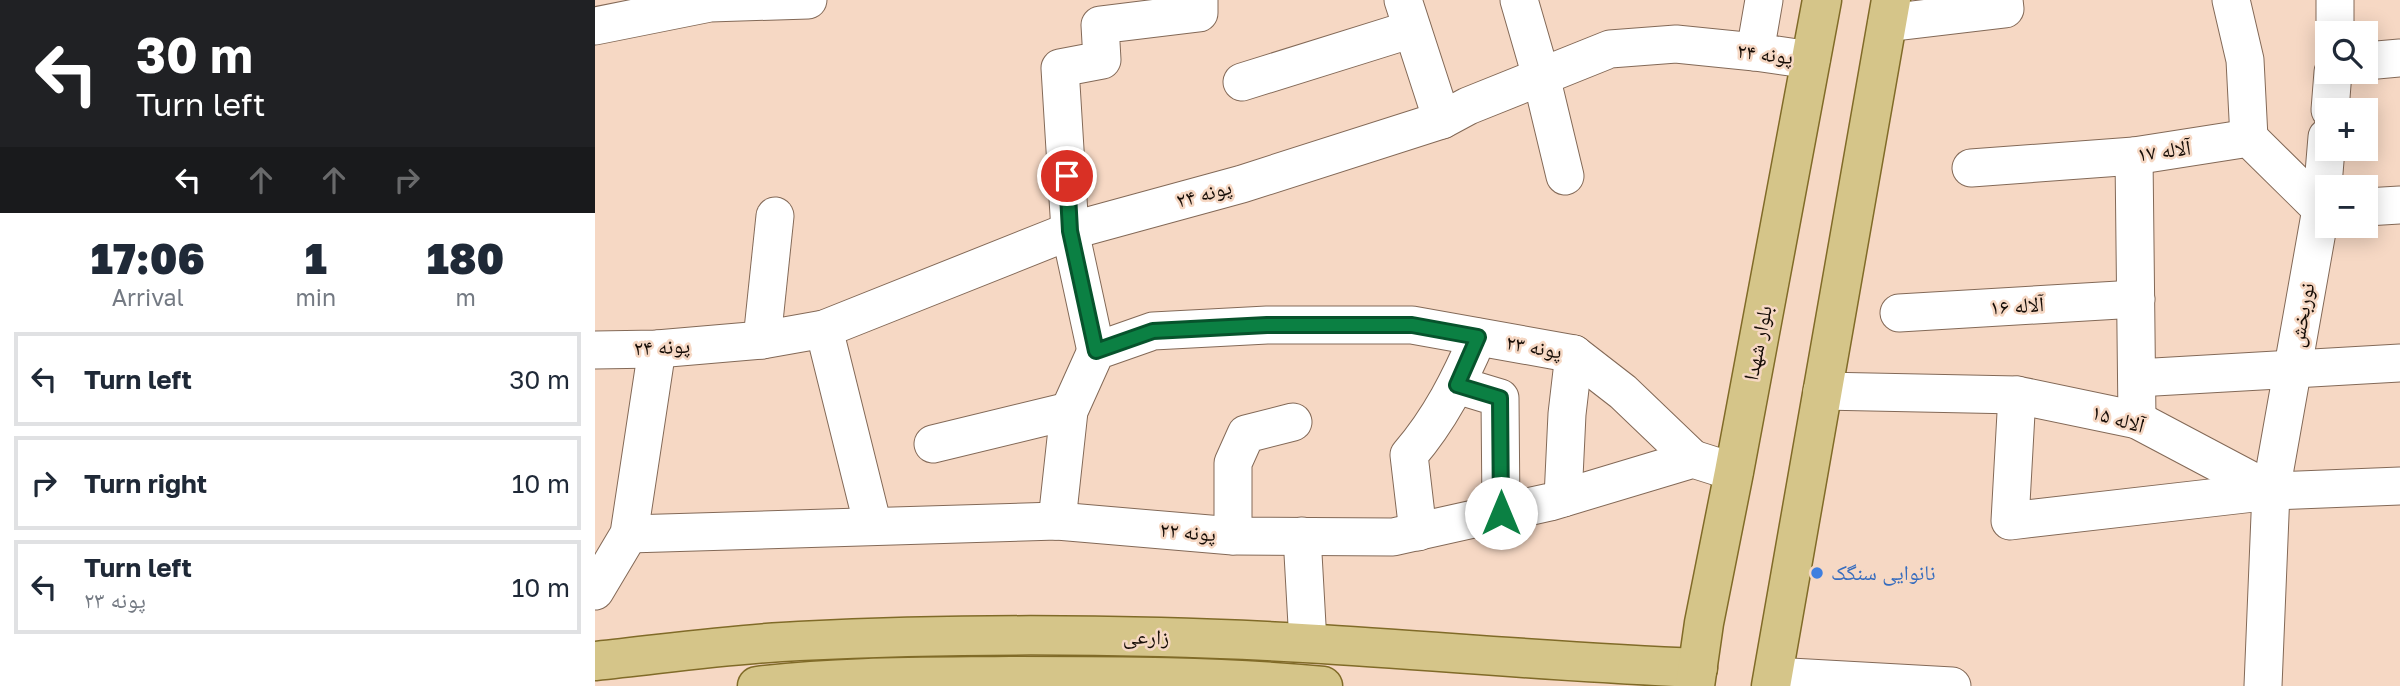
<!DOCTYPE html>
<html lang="en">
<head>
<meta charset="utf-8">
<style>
  :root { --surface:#fff; --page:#f2f2f3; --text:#1f2937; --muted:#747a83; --line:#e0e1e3 }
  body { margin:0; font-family:"Golos Text","Noto Naskh Arabic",sans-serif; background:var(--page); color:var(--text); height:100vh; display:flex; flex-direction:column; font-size:26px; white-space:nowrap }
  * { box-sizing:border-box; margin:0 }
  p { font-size:23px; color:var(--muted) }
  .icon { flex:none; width:38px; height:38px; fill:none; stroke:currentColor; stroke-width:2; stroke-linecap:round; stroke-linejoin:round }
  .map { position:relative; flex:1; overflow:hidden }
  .side { display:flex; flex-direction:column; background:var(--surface); width:595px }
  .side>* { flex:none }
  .guide { background:#202124; color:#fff; overflow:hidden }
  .controls { position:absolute; left:1720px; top:21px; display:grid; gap:14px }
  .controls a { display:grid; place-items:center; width:63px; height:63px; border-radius:0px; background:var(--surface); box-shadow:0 4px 18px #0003; font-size:35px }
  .pin { position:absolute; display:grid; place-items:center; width:60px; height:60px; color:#fff; margin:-30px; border:4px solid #fff; border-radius:50%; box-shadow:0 2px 7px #0007 }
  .me { position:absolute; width:77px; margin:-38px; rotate:0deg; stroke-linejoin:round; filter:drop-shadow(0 0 5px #0008) }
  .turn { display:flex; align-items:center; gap:24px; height:147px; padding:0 21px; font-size:32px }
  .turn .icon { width:91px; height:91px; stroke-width:2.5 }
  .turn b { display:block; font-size:49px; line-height:60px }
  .lanes { display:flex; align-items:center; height:66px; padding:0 21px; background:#0003; justify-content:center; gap:35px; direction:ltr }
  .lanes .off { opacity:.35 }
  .eta { display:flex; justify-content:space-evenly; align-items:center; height:119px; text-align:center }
  .eta b { font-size:42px; font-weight:800; line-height:49px }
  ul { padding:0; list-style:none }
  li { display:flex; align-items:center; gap:21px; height:94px; margin:0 14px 10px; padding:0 7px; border:4px solid var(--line); border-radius:0px }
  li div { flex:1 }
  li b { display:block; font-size:26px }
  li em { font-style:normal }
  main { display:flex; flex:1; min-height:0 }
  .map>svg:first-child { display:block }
</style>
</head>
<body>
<main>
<section class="side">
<div class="guide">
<div class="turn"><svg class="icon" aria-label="left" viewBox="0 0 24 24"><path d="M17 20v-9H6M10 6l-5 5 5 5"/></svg><div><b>30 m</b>Turn left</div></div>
<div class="lanes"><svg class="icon" aria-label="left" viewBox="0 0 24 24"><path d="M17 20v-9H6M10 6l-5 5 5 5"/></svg><svg class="icon off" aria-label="ahead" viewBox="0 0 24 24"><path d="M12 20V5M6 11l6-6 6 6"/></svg><svg class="icon off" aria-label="ahead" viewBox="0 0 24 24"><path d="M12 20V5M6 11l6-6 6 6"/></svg><svg class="icon off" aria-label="right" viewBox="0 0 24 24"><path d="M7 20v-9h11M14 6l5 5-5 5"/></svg></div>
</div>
<div class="eta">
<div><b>17:06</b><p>Arrival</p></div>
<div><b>1</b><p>min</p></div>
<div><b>180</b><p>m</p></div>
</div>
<ul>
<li><svg class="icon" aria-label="left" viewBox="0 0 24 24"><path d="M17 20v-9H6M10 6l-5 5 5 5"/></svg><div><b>Turn left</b></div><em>30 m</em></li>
<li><svg class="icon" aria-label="right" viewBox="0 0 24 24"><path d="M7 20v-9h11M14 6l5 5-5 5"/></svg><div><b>Turn right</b></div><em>10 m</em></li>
<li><svg class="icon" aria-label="left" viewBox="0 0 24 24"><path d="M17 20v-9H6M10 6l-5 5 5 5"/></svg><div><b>Turn left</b><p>پونه ۲۳</p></div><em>10 m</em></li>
</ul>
</section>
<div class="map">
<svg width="1805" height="686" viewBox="0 0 1805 686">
  <rect width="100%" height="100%" fill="#f6d8c4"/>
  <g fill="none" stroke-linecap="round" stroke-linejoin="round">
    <defs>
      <g id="minor">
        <polyline points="808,0 847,120"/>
        <polyline points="924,0 946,76 970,176"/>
        <polyline points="1636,0 1650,60 1654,138"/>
        <polyline points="1292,23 1410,9 1409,0"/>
        <polyline points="0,26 115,3 213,0"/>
        <polyline points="1740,33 1740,0"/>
        <polyline points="1160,52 1169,0"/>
        <polyline points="1771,61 1805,58"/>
        <polyline points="647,82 817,29"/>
        <polyline points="1735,110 1738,72"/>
        <polyline points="1539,156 1542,420"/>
        <polyline points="1376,168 1539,156 1654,138 1726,209 1732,208"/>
        <polyline points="1771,207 1805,205"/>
        <polyline points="1304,313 1541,299"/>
        <polyline points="229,329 278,526"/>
        <polyline points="167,340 180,216"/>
        <polyline points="0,350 62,349 167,340 229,329 475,231 647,184 847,120 873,106 1015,49 1081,44 1160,52 1216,60"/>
        <polyline points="501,351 475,231 465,68 507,60 505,25 604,13 604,0"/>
        <polyline points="1542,378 1805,363"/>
        <polyline points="862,385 905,398 906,513"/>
        <polyline points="1227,391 1422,395 1542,420 1676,491 1805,486"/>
        <polyline points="1422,395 1415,521 1676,491"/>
        <polyline points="338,444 474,411"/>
        <polyline points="968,498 972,414 979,354"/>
        <polyline points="462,521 474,411 501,351 558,331 672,325 817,325 979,354 1028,392 1098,459"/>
        <path d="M823,532L814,455C845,419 865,379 883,337"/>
        <polyline points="34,534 462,521 638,536 798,537 955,502 1098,459 1139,472"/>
        <polyline points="638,536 638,463 651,434 698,422"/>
        <polyline points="707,536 713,643"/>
        <polyline points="0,591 34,534 62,349"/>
        <polyline points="1178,676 1357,686"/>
        <polyline points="1668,686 1676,491 1726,209 1732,137"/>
      </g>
      <g id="major">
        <path d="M0,661C68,654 136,644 204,641C324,635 445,634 565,637C745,641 924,661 1103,668"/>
        <path d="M162,686C246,676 331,677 416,676C520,676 624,676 728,686"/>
        <polyline points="1100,686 1109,623 1139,472 1227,0"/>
        <polyline points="1176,686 1296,0"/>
      </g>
    </defs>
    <!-- minor casing -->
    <use href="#minor" stroke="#836957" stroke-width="39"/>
    <!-- major casing -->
    <use href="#major" stroke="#806b28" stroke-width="41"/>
    <!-- minor -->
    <use href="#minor" stroke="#fff" stroke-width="37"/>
    <!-- major -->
    <use href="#major" stroke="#d5c589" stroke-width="38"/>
  </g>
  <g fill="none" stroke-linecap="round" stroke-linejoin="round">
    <defs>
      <polyline id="route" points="472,176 475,231 501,351 558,331 672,325 817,325 883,337 862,385 905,398 906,513"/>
    </defs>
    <!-- route casing -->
    <use href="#route" stroke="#07532c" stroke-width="18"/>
    <!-- route -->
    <use href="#route" stroke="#0b8043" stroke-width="12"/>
  </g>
  <!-- markers -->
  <circle fill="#3f7fe0" stroke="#f6d8c4" stroke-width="2.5" cx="1222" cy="573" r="7"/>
  <g text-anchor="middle" stroke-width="5" stroke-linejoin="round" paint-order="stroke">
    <!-- street labels -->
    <g font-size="21" fill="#150c06" stroke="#f6d8c4">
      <text transform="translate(1170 54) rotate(7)" y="7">پونه ۲۴</text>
      <text transform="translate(1569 151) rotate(-8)" y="7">آلاله ۱۷</text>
      <text transform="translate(609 194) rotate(-15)" y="7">پونه ۲۴</text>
      <text transform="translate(1422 306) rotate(-4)" y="7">آلاله ۱۶</text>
      <text transform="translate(1707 315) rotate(-80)" y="7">نوربخش</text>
      <text transform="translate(1163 343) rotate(-79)" y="7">بلوار شهدا</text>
      <text transform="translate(67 347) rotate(-3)" y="7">پونه ۲۴</text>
      <text transform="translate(939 347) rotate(10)" y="7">پونه ۲۳</text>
      <text transform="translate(1523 419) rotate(16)" y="7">آلاله ۱۵</text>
      <text transform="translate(593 532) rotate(5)" y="7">پونه ۲۲</text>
      <text transform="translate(551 637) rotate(1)" y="7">زارعی</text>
    </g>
    <!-- shop labels -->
    <g font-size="21" fill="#366cbe" stroke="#f6d8c4" text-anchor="start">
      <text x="1236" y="580">نانوایی سنگک</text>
    </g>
  </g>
</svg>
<div class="controls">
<a><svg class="icon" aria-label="search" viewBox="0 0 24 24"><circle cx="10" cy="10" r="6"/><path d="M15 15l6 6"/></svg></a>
<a>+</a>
<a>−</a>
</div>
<div class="pin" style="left:472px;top:176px;background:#d93025"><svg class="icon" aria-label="arrive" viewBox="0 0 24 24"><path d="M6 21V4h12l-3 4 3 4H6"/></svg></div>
<svg class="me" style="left:906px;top:513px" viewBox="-20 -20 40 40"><circle r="19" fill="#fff"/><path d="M0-13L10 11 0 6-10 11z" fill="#0b8043"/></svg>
</div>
</main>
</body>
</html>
